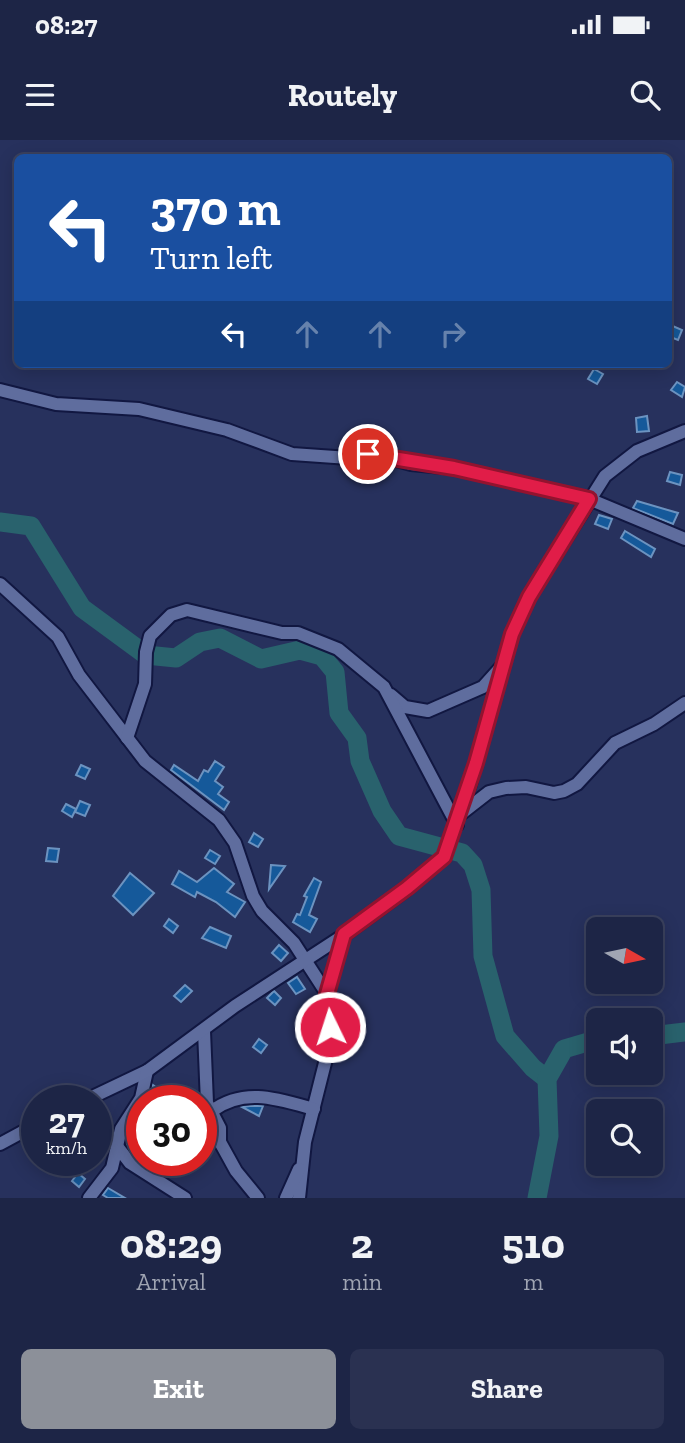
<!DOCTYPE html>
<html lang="en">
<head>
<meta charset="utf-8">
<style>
  :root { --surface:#1d2546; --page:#2a3151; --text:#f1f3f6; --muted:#a0a5b3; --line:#3b425f; --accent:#8c9099 }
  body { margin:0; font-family:"Zilla Slab",serif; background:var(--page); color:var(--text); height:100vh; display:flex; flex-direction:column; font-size:26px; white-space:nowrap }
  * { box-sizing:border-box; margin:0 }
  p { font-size:23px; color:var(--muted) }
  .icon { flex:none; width:38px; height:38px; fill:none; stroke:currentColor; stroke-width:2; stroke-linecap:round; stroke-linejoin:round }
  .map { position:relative; height:1058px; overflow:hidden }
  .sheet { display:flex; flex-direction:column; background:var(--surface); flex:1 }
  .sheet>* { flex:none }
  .banner { position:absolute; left:14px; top:14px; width:658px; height:214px; border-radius:10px; box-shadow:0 4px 18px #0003,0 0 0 2px var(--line); background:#1a4fa0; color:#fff; overflow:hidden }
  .needle { width:46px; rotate:99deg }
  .controls { position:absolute; left:586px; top:777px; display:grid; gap:14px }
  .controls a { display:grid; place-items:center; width:77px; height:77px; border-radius:10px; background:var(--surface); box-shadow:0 4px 18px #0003,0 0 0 2px var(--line); font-size:35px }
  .speed { position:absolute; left:21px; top:945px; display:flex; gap:14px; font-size:35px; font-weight:700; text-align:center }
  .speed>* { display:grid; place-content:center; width:91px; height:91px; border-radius:50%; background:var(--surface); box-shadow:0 4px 18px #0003,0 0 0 2px var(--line); line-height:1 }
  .speed small { font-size:18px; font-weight:400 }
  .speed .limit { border:10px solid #d22; background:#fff; color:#111 }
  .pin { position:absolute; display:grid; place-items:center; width:60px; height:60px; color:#fff; margin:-30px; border:4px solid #fff; border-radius:50%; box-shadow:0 2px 7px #0007 }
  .me { position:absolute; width:77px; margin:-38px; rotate:356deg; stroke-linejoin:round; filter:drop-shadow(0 0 5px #0008) }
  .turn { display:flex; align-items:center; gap:24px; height:147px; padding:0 21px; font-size:32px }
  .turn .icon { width:91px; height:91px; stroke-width:2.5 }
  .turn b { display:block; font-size:49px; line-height:60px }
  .lanes { display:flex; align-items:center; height:66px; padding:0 21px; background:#0003; justify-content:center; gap:35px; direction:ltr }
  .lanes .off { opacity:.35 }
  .eta { display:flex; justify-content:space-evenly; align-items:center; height:119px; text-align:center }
  .eta b { font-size:42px; font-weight:700; line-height:49px }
  .action { display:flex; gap:14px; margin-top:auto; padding:14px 21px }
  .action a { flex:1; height:80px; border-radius:10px; background:var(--accent); color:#fff; font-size:28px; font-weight:700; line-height:80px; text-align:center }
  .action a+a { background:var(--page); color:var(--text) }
  .status { display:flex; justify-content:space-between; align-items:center; height:49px; padding:0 35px; background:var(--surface); direction:ltr }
  .status svg { height:19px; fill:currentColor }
  header { display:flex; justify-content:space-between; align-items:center; height:91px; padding:0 21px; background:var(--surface); font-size:32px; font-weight:700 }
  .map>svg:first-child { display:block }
</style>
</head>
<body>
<div class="status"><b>08:27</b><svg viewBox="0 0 49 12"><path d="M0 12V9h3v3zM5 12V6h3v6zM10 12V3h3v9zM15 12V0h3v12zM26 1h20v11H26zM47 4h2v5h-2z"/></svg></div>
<header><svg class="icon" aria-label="menu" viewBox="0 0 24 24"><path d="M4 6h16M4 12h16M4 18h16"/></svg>Routely<svg class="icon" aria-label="search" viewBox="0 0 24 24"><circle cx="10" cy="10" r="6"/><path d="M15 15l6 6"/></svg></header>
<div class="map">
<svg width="685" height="1058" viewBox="0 0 685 1058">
  <rect width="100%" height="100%" fill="#27315d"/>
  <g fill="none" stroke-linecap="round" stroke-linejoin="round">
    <!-- river -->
    <g stroke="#29626d" stroke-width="19">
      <polyline points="0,382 31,386 82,468 146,515 176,518 200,502 220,498 261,519 300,510 322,516 335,532 339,573 357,598 360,621 382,671 399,696 462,713 473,725 481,750 483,816 505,896 533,928 547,939"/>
      <polyline points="651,896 685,892"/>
      <polyline points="537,1058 549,996 547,939 564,909 598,899"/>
    </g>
  </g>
  <!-- building -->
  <g fill="#15599a" stroke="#6c93c0" stroke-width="2">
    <polygon points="668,184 682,190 678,200 668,196"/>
    <polygon points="594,229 603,234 597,244 588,239"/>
    <polygon points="677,242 685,247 682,257 671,250"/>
    <polygon points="647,276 649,291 637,292 636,278"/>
    <polygon points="670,332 682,335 680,345 667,341"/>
    <polygon points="637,361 678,373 673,384 633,368"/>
    <polygon points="599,375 612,379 608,389 595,384"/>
    <polygon points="625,391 655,409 651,417 621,398"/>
    <polygon points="215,621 224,627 215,641 223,647 218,654 229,662 224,670 171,630 174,625 198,641 204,630 208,632"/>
    <polygon points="81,625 90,629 85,639 76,635"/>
    <polygon points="80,661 90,665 85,676 75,672"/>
    <polygon points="66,664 76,669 72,677 62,671"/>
    <polygon points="254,693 263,699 258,707 249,702"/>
    <polygon points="48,708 59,709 57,722 46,721"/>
    <polygon points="210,710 220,716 215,724 205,718"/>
    <polygon points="271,725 285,726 269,749"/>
    <polygon points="214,728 234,744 227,752 245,762 235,777 216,762 197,752 195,757 172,744 179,731 197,742"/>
    <polygon points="130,733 154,753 133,775 113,756"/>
    <polygon points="314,738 321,742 309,775 317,779 310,792 293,782 297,774 300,775 307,757 304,756"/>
    <polygon points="169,779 178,786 173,793 164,786"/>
    <polygon points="210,787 231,796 226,808 202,798"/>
    <polygon points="279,805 288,813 281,821 272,813"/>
    <polygon points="297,837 305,849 296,854 288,843"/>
    <polygon points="185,845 192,851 181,862 174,856"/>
    <polygon points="274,851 281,858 275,865 267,858"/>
    <polygon points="259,899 267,905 261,913 253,907"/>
    <polygon points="153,945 165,954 161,961 151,954"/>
    <polygon points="263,966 259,976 242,967 250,966"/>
    <polygon points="132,996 140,1002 134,1011 127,1004"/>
    <polygon points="78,1033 85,1039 79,1047 72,1041"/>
    <polygon points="108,1048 125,1058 108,1058 103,1055"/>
  </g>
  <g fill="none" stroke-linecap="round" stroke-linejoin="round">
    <defs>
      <g id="minor">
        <polyline points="0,250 56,264 139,269 227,290 292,314 349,318 379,315 411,324 454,328 589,359 685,399"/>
        <polyline points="0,444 58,497 79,535 145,621 219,680 235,703 253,756 262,771 294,803 327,854 331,876 328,911 305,1002 299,1058"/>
        <polyline points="391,555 405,567 428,571 483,547 501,527"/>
        <polyline points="127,598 145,544 146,512 150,496 171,475 187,470 282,493 298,493 338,509 384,547 457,685"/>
        <polyline points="462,673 489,652 506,648 526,647 554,653 564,651 577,644 615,603 654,584 685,563"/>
        <polyline points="327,854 344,795"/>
        <polyline points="204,891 207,963 220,988 220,1002 236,1031 258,1058"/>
        <polyline points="84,961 147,931 235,866 344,795 407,749 444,717 470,644 512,494 529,457 605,336 637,311 685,291"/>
        <path d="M212,971C244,947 278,959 314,969"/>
        <polyline points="96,979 130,1023 185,1058"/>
        <polyline points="0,1004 37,984"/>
        <polyline points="89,1058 112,1028 121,989 141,958 147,931"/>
        <polyline points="286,1058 299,1029"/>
      </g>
    </defs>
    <!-- minor casing -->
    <use href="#minor" stroke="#111741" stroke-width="16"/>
    <!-- minor -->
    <use href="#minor" stroke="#5f6d9e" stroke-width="12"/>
  </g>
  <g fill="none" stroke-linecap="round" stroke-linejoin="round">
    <defs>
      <polyline id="route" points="330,887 327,854 344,794 407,748 444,717 476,623 512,494 529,457 589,359 454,328 368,314"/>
    </defs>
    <!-- route casing -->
    <use href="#route" stroke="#92132f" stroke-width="18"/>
    <!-- route -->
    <use href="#route" stroke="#e11d48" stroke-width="12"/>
  </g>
</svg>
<div class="controls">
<a><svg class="needle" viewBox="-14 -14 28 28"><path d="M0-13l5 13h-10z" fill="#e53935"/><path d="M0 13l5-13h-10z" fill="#a0a5b3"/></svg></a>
<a><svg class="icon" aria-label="sound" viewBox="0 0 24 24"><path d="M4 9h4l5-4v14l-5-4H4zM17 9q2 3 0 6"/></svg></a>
<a><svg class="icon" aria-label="search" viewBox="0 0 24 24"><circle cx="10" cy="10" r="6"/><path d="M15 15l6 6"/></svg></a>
</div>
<div class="speed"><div>27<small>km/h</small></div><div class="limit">30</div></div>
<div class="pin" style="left:368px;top:314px;background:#d93025"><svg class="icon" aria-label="arrive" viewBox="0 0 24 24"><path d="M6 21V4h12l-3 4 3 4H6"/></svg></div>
<svg class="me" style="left:330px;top:887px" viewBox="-20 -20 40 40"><circle r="17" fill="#e11d48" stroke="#fff" stroke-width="3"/><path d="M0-11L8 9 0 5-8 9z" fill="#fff"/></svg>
<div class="banner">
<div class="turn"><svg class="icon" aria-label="left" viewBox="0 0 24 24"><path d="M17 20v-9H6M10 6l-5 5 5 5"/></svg><div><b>370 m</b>Turn left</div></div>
<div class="lanes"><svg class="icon" aria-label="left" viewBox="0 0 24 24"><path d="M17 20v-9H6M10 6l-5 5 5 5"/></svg><svg class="icon off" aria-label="ahead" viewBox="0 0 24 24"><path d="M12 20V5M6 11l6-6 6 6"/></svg><svg class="icon off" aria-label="ahead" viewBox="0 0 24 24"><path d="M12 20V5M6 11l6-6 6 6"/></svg><svg class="icon off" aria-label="right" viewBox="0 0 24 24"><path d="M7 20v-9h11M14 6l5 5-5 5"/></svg></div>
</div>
</div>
<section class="sheet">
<div class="eta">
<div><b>08:29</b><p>Arrival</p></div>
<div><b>2</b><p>min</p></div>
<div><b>510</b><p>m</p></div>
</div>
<div class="action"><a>Exit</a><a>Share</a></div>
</section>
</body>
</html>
